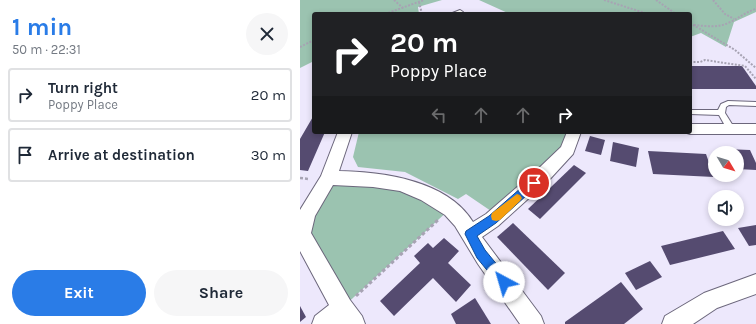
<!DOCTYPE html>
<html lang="en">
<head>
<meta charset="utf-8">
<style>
  :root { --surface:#fff; --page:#f6f6f7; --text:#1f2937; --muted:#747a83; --line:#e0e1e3; --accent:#2a7ce7 }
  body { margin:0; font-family:Karla,sans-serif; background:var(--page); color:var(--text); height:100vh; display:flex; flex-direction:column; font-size:15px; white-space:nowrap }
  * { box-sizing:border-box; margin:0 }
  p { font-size:13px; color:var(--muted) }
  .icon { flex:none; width:22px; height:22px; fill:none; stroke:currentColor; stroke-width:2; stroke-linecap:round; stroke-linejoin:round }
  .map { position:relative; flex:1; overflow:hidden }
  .details { display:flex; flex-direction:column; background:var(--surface); width:300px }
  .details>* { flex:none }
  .hud { position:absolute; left:12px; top:12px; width:380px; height:122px; border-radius:4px; box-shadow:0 2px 6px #0003; background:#202124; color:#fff; overflow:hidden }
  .needle { width:26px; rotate:128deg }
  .buttons { position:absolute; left:408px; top:146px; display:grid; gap:8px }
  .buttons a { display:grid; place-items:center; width:36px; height:36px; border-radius:50%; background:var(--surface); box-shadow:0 2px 6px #0003; font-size:20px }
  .pin { position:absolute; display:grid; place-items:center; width:34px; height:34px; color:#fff; margin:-17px; border:2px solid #fff; border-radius:50%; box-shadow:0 1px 4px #0007 }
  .me { position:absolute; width:44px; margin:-22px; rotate:321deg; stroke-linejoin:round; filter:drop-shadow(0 0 3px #0008) }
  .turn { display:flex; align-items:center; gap:14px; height:84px; padding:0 12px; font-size:18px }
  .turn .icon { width:52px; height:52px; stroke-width:2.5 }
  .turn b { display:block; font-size:28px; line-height:34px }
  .lanes { display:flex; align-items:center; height:38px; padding:0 12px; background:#0003; justify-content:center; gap:20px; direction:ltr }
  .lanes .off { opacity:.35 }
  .round { display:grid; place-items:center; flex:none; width:42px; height:42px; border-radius:21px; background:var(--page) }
  .headline { display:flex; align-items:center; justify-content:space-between; height:68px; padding:0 12px }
  h1 { font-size:24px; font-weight:700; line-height:30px; color:var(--accent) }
  .action { display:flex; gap:8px; margin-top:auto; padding:8px 12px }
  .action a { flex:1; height:46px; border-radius:24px; background:var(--accent); color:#fff; font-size:16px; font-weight:700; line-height:46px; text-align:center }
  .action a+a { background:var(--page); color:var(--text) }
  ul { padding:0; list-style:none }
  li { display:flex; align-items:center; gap:12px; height:54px; margin:0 8px 6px; padding:0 4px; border:2px solid var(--line); border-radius:4px }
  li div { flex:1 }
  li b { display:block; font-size:15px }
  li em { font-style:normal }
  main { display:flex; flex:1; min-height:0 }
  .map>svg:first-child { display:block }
</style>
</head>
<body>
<main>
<section class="details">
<div class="headline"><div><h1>1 min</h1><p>50 m · 22:31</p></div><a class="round"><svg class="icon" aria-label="close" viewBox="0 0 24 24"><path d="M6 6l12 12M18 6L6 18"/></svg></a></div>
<ul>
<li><svg class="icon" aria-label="right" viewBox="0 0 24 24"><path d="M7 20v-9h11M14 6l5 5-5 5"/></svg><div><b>Turn right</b><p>Poppy Place</p></div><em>20 m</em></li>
<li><svg class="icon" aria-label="arrive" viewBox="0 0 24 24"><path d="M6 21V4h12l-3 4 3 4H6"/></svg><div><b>Arrive at destination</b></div><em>30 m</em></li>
</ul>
<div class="action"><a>Exit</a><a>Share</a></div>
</section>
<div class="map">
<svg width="456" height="324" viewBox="0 0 456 324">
  <rect width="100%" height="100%" fill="#ede8fc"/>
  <!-- green -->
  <g fill="#9bc3b0">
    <polygon points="0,0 142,0 118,7 119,14 14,14 14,61 0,68"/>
    <polygon points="179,0 456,0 456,12 434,22 426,47 401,33 390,37 390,14 210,14"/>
    <polygon points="59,132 268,132 258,155 191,211 166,194 158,199 105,172 58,167 53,157"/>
    <polygon points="28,178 67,179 150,209 42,308 9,251 7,214"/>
  </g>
  <!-- building -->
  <g fill="#554b70">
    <polygon points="390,66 442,66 456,86 456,89 390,89"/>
    <polygon points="14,115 14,132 25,132 8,171 0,170 0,139"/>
    <polygon points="290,136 305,140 301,155 285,151"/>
    <polygon points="313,142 339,148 336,167 310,161"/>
    <polygon points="425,149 450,150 456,163 456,170 437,169 437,153 427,153"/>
    <polygon points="348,151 406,154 414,177 353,174"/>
    <polygon points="274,165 286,173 240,219 228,209"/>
    <polygon points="213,223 265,273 248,290 197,237"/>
    <polygon points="456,225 456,245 449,246 438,228"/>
    <polygon points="423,231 435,249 370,265 361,246"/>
    <polygon points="144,238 159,251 148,263 171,285 156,302 133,278 94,316 80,301 120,263 114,256 128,243 133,248"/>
    <polygon points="350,261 362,277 336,290 325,273"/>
    <polygon points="321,282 343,309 324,324 265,324 265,322"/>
    <polygon points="175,298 191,324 156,324 151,314"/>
    <polygon points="0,306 6,317 0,322"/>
  </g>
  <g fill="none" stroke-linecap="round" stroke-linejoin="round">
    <defs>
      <g id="service">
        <polygon points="160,10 163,12 162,13 150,14"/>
        <polygon points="428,101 456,102 456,106 429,105 426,107 425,113 435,129 434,131 428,131 419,115 390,114 390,110 418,110 421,104"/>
      </g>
      <g id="minor">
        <polygon points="390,124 456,124 456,134 390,134 384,132 390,132"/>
        <path d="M38,132H52L39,171C83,172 147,180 173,222L186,214L238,169L261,147L267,132H281L273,154L250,179L198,226L182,237L241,316L244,324H220L178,264L155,226L145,215L121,200L100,191L73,187L33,185L15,216L11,233L50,300L62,316L65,324H12L15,316L29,305L0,251V210L21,176Z"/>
        <polygon points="456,274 456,294 417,308 393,324 362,324 365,316 404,293"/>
      </g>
    </defs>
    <!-- service casing -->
    <use href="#service" stroke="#6c677c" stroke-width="2"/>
    <!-- minor casing -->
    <use href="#minor" stroke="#6c677c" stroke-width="2"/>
    <!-- path-far2 -->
    <g stroke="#a7a3b3" stroke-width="2" stroke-dasharray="2 1.5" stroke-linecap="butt">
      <polyline points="94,0 103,8"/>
      <polyline points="304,0 348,14"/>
      <polyline points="356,0 376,14"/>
      <polyline points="413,0 425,14 434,19"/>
      <polyline points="119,2 122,14"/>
      <polyline points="85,14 124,0"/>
      <polyline points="390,23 435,50 456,68"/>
      <path d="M394,25C405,26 418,28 428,23C438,19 445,12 456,9"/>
      <polyline points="0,47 14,40"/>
      <polyline points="390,62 400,62 405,60 445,66 456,79"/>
    </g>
    <!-- path-far1 -->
    <polyline stroke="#a7a3b3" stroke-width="2.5" stroke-dasharray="3 2" stroke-linecap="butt" points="0,178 9,179"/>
    <!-- path -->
    <polyline stroke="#a7a3b3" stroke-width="3" stroke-dasharray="3.5 2.5" stroke-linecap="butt" points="56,296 138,220"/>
    <!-- service -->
    <use href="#service" fill="#fff" fill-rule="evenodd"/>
    <!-- minor -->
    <use href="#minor" fill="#fff" fill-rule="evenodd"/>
  </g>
  <!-- route -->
  <polygon fill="#1a73e8" stroke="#114b97" points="234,179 237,180 238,183 237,186 196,223 177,236 185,250 208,278 210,282 208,286 204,288 200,286 177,258 165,234 166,231 189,216 230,180"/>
  <!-- slow -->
  <polygon fill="#f59e0b" points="217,194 220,195 222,198 220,201 200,220 196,221 192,220 191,216 192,213"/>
</svg>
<div class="buttons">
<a><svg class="needle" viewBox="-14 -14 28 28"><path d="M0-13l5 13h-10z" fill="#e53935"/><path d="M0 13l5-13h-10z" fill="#747a83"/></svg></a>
<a><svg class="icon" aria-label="sound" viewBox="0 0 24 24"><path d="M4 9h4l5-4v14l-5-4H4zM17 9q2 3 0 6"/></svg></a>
</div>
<div class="pin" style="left:234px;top:183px;background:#d93025"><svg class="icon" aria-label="arrive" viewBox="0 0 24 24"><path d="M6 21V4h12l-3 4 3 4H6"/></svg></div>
<svg class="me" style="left:204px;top:282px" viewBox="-20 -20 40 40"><circle r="19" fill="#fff"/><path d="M0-13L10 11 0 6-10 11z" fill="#1a73e8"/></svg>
<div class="hud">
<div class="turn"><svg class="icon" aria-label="right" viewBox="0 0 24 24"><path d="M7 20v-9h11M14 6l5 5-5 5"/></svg><div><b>20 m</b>Poppy Place</div></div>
<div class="lanes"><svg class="icon off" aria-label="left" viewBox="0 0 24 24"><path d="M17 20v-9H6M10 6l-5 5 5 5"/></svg><svg class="icon off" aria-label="ahead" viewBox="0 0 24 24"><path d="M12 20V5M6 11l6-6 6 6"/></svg><svg class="icon off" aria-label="ahead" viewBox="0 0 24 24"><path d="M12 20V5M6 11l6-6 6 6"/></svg><svg class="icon" aria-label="right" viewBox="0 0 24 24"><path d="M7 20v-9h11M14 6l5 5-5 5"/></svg></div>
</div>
</div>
</main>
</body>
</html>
